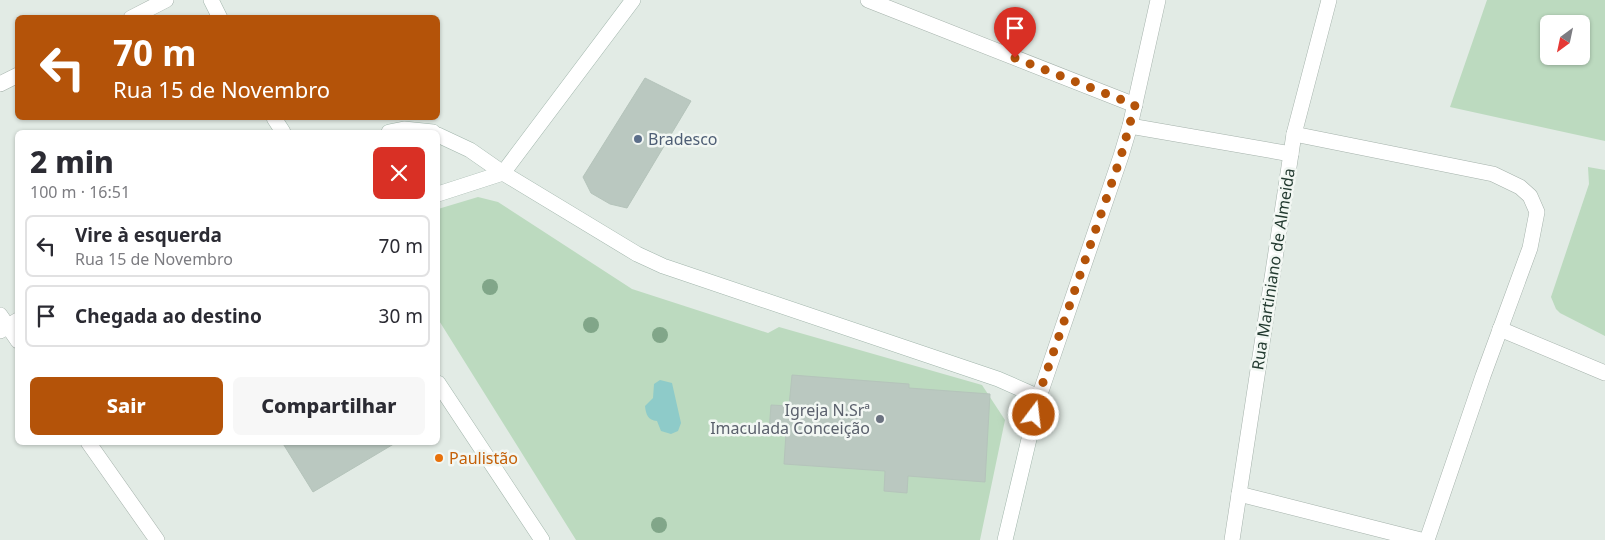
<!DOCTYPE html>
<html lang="pt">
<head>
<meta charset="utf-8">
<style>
  :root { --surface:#fff; --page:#f7f7f7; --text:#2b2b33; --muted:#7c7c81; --line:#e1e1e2; --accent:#b45309 }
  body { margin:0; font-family:"Noto Sans",sans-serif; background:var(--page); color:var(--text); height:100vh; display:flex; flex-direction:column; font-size:19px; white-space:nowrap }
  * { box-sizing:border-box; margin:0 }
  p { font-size:16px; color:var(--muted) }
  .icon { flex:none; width:28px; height:28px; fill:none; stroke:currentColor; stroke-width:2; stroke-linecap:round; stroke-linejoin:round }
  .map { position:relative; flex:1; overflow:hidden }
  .details { position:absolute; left:15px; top:130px; width:425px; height:315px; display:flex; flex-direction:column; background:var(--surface); border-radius:8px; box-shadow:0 1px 4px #0004 }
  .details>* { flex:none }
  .hud { position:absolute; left:15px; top:15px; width:425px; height:105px; border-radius:8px; box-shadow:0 1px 4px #0004; background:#b45309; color:#fff; overflow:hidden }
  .needle { width:32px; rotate:213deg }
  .controls { position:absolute; left:1540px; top:15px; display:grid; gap:10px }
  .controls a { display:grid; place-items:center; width:50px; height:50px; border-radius:8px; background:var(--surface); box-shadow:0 1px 4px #0004; font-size:25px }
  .pin { position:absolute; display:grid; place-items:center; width:42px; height:42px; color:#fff; margin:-51px -21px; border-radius:50% 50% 50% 0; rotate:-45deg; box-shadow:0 0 5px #0007 }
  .pin .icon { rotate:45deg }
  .me { position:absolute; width:55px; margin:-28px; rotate:15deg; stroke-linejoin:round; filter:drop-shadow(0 0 4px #0008) }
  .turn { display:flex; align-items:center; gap:18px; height:105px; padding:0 15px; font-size:22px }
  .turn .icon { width:65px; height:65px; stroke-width:2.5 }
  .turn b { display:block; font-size:35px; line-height:42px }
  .round { display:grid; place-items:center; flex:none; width:52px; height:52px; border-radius:8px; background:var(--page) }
  .summary { display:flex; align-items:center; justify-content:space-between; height:85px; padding:0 15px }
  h1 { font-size:30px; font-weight:800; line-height:38px }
  .action { display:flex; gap:10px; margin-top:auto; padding:10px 15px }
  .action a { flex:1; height:58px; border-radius:8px; background:var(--accent); color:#fff; font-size:20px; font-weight:800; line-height:58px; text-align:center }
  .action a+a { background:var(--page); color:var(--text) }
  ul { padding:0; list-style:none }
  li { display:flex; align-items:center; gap:15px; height:62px; margin:0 10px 8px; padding:0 5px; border:2px solid var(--line); border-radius:8px }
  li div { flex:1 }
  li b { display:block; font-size:19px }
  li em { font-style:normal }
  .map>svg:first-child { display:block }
</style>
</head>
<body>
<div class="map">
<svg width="1605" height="540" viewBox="0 0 1605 540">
  <rect width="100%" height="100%" fill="#e2ebe5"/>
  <!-- green -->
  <g fill="#bcdabf" fill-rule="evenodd">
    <path d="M1487,0H1605V141L1450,107ZM1549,24H1581V56H1549Z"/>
    <polygon points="1588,167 1605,170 1605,336 1560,313 1556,309 1551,297 1589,184"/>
    <polygon points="478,197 498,202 632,289 768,333 779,327 982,385 1005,420 980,540 576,540 438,319 438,209"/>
  </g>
  <!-- water -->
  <path fill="#8ecbc9" d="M660,380L672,383L681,423L678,431L671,434L661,431L657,421C648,420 646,415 645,406L653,398L654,384Z"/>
  <!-- building -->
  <g fill="#bac8c0" stroke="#b5c4bb">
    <polygon points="645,78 691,101 627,208 610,204 591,193 583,177"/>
    <polygon points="792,375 909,384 909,388 990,394 985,482 908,476 907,493 884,491 885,471 784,464 786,433 769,432 771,405 789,406"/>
    <polygon points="282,442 397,442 313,492"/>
  </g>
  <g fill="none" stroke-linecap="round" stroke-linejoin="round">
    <defs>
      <g id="minor">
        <polyline points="868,0 1135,105"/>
        <polyline points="131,18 166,0"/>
        <polyline points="0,84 18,75"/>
        <polyline points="1130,126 1291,154"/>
        <polyline points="1294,134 1493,174 1520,187 1530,196 1537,212 1530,248 1483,376 1427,540"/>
        <polyline points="0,315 18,341"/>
        <polyline points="1500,329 1605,373"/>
        <polyline points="88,442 157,540"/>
        <polyline points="1239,494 1421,540"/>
        <polyline points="1232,540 1294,134 1329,0"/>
      </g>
      <g id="tertiary">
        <polyline points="0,331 18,320"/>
        <polyline points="1039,397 1121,156 1130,126 1158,0"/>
      </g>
      <g id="secondary">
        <polyline points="211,0 220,18"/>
        <polyline points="274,118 283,132"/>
        <polyline points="389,132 404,129 433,132"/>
        <polyline points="438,135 470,150 503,173 637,254 663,266 998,379 1039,397 1005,540"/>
        <polyline points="438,194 503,173 633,0"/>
        <polyline points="438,383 542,540"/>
      </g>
    </defs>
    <!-- minor casing -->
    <use href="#minor" stroke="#a5b2ab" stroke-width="16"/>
    <!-- tertiary casing -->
    <use href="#tertiary" stroke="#a5b2ab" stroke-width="16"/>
    <!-- secondary casing -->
    <use href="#secondary" stroke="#a1b5ab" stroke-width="16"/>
    <!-- minor -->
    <use href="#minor" stroke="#fff" stroke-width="15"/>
    <!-- tertiary -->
    <use href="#tertiary" stroke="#fff" stroke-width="15"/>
    <!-- secondary -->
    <use href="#secondary" stroke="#fff" stroke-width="15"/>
  </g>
  <!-- trees -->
  <g fill="#81a689">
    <circle cx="490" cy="287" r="8"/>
    <circle cx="591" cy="325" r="8"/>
    <circle cx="660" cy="335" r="8"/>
    <circle cx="659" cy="525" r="8"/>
  </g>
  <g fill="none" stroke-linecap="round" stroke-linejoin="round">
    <!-- route -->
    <polyline stroke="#b45309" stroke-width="9" stroke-dasharray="0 16.2" points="1015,58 1135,105 1121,156 1038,397 1034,415"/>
  </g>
  <!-- markers -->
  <circle fill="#5c6f8a" stroke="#f2f7f3" stroke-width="2" cx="638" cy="139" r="5"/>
  <circle fill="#6b7280" stroke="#f2f7f3" stroke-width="2" cx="880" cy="419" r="5"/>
  <circle fill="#e8710a" stroke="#f2f7f3" stroke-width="2" cx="439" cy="458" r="5"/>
  <g text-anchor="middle" stroke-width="5" stroke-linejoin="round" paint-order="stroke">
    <!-- service labels -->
    <g font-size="16" fill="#4e5e75" stroke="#f2f7f3" text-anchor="start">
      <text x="648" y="145">Bradesco</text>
    </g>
    <!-- street labels -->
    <g font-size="16" fill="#233a30" stroke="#f2f7f3">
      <text transform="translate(1273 269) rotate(-81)" y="6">Rua Martiniano de Almeida</text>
    </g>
    <!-- worship labels -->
    <g font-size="16" fill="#5b616d" stroke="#f2f7f3" text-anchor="end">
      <text x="870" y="416">Igreja N.Srª<tspan x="870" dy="18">Imaculada Conceição</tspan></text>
    </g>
    <!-- food labels -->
    <g font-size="16" fill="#c56008" stroke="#f2f7f3" text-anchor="start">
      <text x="449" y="464">Paulistão</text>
    </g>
  </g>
</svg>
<div class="controls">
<a><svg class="needle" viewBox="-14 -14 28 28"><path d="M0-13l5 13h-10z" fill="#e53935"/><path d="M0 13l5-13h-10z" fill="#7c7c81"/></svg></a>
</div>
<div class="pin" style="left:1015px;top:58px;background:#d93025"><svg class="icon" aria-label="arrive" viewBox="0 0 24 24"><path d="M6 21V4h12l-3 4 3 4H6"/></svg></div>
<svg class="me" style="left:1034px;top:415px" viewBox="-20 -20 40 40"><circle r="17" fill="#b45309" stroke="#fff" stroke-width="3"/><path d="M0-11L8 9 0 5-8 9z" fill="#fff"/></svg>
<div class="hud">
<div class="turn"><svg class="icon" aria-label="left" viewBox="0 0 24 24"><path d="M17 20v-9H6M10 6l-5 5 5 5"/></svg><div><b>70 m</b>Rua 15 de Novembro</div></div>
</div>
<section class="details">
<div class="summary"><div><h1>2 min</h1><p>100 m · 16:51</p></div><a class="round" style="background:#d93025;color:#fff"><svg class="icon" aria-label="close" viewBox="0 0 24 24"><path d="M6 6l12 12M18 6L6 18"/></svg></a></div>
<ul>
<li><svg class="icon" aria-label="left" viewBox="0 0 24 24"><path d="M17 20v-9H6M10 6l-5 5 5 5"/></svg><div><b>Vire à esquerda</b><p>Rua 15 de Novembro</p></div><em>70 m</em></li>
<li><svg class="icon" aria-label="arrive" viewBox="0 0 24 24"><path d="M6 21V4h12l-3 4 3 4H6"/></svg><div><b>Chegada ao destino</b></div><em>30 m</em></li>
</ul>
<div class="action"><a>Sair</a><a>Compartilhar</a></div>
</section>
</div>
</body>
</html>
